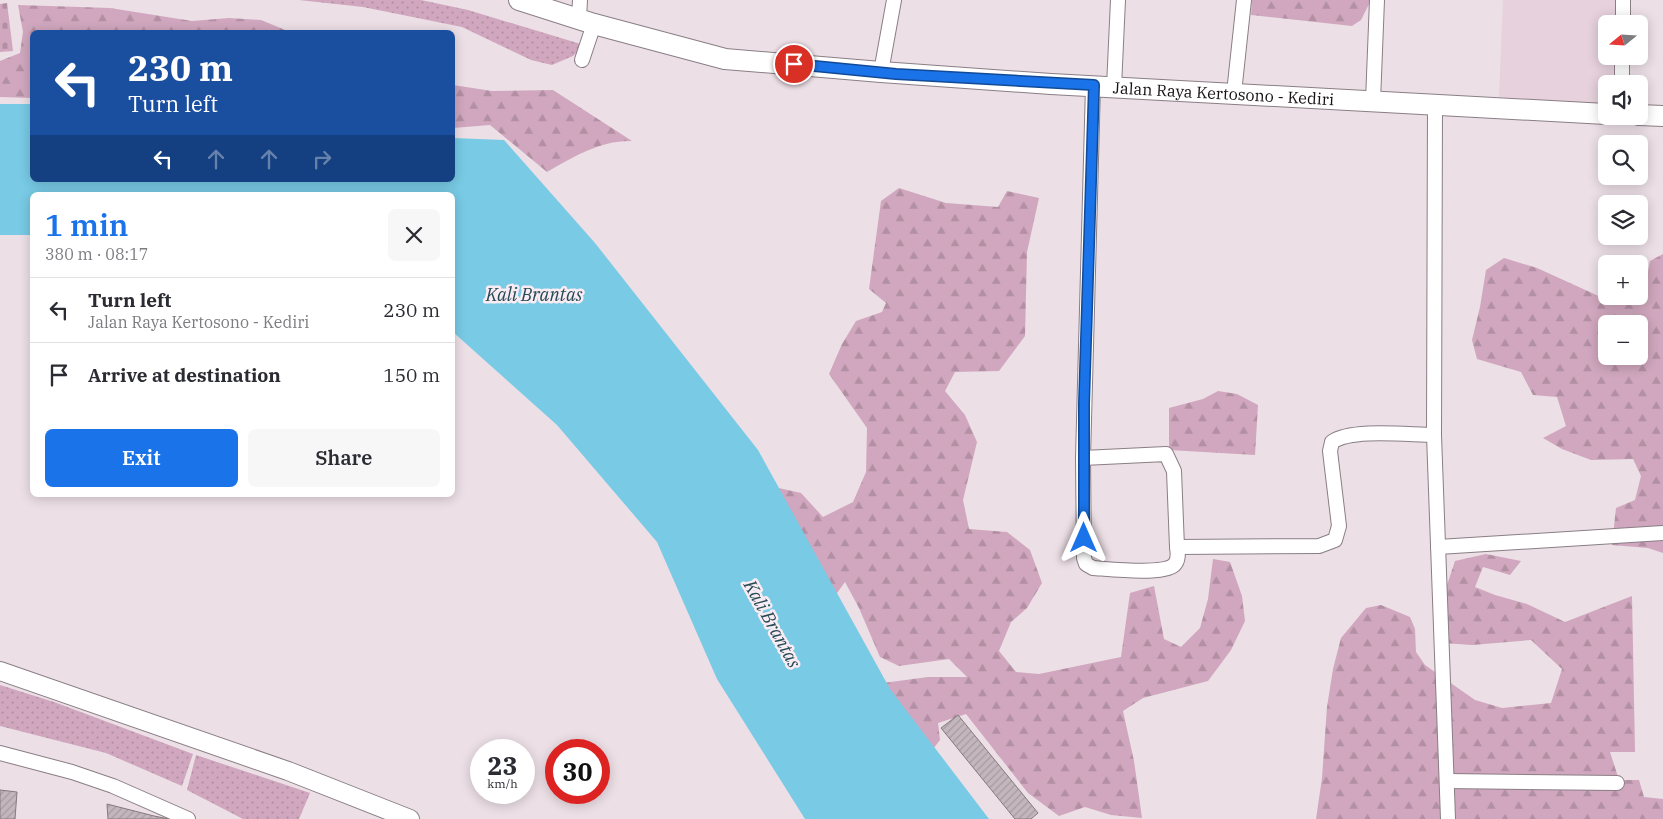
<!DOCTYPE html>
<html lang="en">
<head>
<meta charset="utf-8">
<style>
  :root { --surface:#fff; --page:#f7f7f7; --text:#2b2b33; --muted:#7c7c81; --line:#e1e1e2; --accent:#1a73e8 }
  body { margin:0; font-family:"IBM Plex Serif",serif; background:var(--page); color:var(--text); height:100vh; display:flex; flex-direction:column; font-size:19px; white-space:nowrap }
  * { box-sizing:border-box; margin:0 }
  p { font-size:16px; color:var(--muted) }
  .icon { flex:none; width:28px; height:28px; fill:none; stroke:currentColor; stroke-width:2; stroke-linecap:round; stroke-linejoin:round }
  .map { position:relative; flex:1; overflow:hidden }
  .side { position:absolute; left:30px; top:192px; width:425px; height:305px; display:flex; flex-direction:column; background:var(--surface); border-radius:8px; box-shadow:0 2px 12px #0003 }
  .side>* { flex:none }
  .hud { position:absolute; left:30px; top:30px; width:425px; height:152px; border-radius:8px; box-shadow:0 2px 12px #0003; background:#1a4fa0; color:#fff; overflow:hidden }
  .needle { width:32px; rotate:252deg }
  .controls { position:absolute; left:1598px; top:15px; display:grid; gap:10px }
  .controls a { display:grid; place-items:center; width:50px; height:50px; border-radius:8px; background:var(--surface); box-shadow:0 2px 12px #0003; font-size:25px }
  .speed { position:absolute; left:470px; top:739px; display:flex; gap:10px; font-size:25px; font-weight:700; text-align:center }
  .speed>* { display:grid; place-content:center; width:65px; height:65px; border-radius:50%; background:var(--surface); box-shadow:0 2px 12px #0003; line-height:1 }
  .speed small { font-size:12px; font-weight:400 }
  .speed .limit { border:8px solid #d22; background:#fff; color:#111 }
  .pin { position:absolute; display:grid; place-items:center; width:42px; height:42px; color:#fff; margin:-21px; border:2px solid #fff; border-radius:50%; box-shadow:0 1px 5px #0007 }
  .me { position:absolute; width:55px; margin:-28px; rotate:0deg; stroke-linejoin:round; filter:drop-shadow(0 0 4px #0008) }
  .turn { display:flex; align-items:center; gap:18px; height:105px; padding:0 15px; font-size:22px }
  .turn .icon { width:65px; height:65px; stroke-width:2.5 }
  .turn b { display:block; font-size:35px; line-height:42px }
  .lanes { display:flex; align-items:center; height:48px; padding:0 15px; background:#0003; justify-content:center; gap:25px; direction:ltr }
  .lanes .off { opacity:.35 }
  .round { display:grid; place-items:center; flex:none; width:52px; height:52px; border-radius:8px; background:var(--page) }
  .summary { display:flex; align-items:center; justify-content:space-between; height:85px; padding:0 15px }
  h1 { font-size:30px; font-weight:600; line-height:38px; color:var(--accent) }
  .button { display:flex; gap:10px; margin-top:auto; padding:10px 15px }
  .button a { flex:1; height:58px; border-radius:8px; background:var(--accent); color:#fff; font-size:20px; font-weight:600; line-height:58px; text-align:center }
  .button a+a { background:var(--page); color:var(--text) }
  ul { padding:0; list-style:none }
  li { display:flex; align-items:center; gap:15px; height:65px; padding:0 15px; border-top:1px solid var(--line) }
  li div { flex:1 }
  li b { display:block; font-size:19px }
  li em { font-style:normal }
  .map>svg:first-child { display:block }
</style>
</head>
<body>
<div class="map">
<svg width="1663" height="819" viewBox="0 0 1663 819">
  <defs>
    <pattern id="green-dots" width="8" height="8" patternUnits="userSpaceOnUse" patternTransform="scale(1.25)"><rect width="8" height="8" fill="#d0a7be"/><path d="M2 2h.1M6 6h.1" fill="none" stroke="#b28fa2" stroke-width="1.8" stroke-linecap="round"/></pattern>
    <pattern id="forest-firs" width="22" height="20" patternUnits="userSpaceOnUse" patternTransform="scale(1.25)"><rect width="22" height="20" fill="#d0a7be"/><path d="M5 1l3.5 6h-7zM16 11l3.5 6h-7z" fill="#b28fa2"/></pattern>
    <pattern id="cemetery-stones" width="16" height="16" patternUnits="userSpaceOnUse" patternTransform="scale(1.25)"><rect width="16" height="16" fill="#d0a7be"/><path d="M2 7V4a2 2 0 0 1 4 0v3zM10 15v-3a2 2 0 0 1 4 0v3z" fill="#b28fa2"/></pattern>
    <pattern id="building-hatch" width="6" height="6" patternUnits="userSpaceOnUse" patternTransform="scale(1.25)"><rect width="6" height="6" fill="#c3b6bd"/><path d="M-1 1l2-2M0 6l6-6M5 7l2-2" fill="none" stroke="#a79ba2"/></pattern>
  </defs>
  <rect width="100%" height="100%" fill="#ecdfe6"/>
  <!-- built -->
  <polygon fill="#e6d1dc" points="1503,0 1615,0 1615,24 1606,24 1606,56 1614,56 1613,84 1606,84 1606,105 1499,97"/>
  <!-- green -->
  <g fill="url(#green-dots)">
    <polygon points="299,0 421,0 468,10 584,45 573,56 552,65 531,60 462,27 363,7"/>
    <polygon points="0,685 54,702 193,754 182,786 106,753 0,726"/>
    <polygon points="196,755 310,793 299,819 243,819 187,790"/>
  </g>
  <!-- forest -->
  <g fill="url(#forest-firs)" fill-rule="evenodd">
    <polygon points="1252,0 1371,0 1361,20 1352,26 1251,15"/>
    <polygon points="18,5 110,8 192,21 229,18 261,20 290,32 32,32 32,98 0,97 0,61 20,53 23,32"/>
    <path d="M453,85L492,91L553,90L632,141C601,140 573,157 547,172L490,125L453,128Z"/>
    <polygon points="899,188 946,203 998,207 1007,191 1039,198 1027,252 1025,336 999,371 955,372 945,391 965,415 977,442 963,500 969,529 1007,532 1030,550 1042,583 1027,608 1011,622 999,651 1016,672 1039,674 1121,657 1130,593 1154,586 1164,639 1181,647 1200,628 1208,599 1213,559 1230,562 1242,596 1245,621 1231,650 1208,681 1143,698 1123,711 1134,761 1142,818 1111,815 1085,807 1059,816 1028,793 966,714 938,723 940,740 923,762 868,685 928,677 967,677 949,659 899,666 880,657 859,608 845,582 824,611 770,486 801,493 823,517 853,502 866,472 867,428 829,374 842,344 856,321 882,312 886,303 869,289 881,201"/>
    <path d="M1663,254V553L1648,548L1612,545L1616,508L1635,500L1641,476L1633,459L1591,460L1562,449L1543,438L1566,426L1557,397L1533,395L1521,372L1477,359L1472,340L1480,307L1486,270L1504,258L1537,268L1614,303L1639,296V294L1644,292L1650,261ZM1606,324H1639V356H1606Z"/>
    <polygon points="1218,391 1237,394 1258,405 1255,455 1169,450 1169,408 1203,399"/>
    <polygon points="1486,554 1521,561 1510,575 1483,567 1475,587 1495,595 1527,604 1565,622 1632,596 1635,752 1610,752 1619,780 1639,780 1644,797 1663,799 1663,819 1316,819 1322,778 1327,707 1333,669 1341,638 1366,608 1381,605 1410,617 1415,629 1416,652 1425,665 1475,700 1502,708 1551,703 1562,669 1531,640 1472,645 1443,643 1445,591 1455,561"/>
  </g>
  <!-- cemetery -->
  <polygon fill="url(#cemetery-stones)" points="7,3 13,51 0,52 0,4"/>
  <!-- water -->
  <polygon fill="#78cae5" points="0,104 32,104 32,180 452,180 453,138 504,140 595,243 758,450 890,689 989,819 805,819 717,679 657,542 557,425 453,332 452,195 32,195 32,235 0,235"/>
  <!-- building -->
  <g fill="url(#building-hatch)" stroke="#85797f">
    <polygon points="958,715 1038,813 1031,819 1015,819 941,728"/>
    <polygon points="0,790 17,792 15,819 0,819"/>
    <polygon points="107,804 154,816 169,819 108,819"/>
  </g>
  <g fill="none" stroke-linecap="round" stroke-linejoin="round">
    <defs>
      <g id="minor">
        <polyline points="579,18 580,0"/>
        <polyline points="1623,24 1623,0"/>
        <polyline points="582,60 594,24"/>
        <polyline points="881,72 894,0"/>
        <polyline points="1622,84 1622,56"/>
        <path d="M1093,85L1083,458L1166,454L1174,471L1177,547L1319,546L1335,540L1339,526L1330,451L1332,442C1352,428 1409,435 1434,435"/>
        <polyline points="1114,87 1118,0"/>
        <polyline points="1234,93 1244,0"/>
        <polyline points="1373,101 1377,0"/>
        <polyline points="1435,105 1434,435 1448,819"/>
        <path d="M1083,458L1084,558L1086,564L1093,568C1109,569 1163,575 1174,565C1179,560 1178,553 1177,547"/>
        <polyline points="1438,547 1663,533"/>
        <polyline points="0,753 72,772 113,786 188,819"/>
        <polyline points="1447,781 1617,783"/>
      </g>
      <polyline id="major" points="0,671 288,771 410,819"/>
      <g id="highway">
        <path id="s1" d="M519,0L594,24L725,59L881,72L1051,84L1606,114"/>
        <polyline points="1639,115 1663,116"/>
      </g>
    </defs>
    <!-- minor casing -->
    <use href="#minor" stroke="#8a7e85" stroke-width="16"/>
    <!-- major casing -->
    <use href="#major" stroke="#8a7e85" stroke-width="20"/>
    <!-- highway casing -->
    <use href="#highway" stroke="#8a7e85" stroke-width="22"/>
    <!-- minor -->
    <use href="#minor" stroke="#fff" stroke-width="14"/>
    <!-- major -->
    <use href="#major" stroke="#fff" stroke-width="18"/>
    <!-- highway -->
    <use href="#highway" stroke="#fff" stroke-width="20"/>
  </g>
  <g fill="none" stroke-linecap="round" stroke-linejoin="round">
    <defs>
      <polyline id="route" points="794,64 896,74 1094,85 1084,404 1084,538"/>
    </defs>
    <!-- route casing -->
    <use href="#route" stroke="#114b97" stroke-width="12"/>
    <!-- route -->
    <use href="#route" stroke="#1a73e8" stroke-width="9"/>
  </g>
  <g text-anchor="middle" stroke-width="5" stroke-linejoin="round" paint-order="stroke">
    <!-- street labels -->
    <g font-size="16" fill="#151113" stroke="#f9ecf3">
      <text dy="6" stroke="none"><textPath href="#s1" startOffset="714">Jalan Raya Kertosono - Kediri</textPath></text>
    </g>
    <!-- water labels -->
    <g font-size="18" font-style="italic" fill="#234955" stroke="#f9ecf3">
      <text x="534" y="301">Kali Brantas</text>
      <text transform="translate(772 624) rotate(61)" y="6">Kali Brantas</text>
    </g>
  </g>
</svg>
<div class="controls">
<a><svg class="needle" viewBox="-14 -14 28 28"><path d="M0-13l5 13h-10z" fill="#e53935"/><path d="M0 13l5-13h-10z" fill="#7c7c81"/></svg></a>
<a><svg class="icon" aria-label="sound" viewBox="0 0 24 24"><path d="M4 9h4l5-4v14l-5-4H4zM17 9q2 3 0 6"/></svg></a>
<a><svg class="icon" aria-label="search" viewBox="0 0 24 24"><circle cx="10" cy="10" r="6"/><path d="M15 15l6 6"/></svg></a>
<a><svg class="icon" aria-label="layers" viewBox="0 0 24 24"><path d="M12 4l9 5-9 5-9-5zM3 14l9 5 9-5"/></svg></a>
<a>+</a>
<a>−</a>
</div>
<div class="speed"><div>23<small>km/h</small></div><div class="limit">30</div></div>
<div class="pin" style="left:794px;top:64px;background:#d93025"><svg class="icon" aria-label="arrive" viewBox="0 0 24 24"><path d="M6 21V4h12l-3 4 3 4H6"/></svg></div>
<svg class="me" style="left:1084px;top:538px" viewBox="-20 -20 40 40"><path d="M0-17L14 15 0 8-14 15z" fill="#1a73e8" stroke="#fff" stroke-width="4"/></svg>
<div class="hud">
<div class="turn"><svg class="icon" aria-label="left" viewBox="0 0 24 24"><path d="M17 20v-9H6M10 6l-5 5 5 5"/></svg><div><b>230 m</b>Turn left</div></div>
<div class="lanes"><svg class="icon" aria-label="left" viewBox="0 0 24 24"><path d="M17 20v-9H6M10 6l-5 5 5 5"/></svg><svg class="icon off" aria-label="ahead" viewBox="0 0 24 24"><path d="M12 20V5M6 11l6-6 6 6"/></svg><svg class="icon off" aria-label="ahead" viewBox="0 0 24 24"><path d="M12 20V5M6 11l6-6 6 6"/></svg><svg class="icon off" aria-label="right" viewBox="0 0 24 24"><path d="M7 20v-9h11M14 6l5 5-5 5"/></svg></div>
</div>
<section class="side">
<div class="summary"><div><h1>1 min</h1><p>380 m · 08:17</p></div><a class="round"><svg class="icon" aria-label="close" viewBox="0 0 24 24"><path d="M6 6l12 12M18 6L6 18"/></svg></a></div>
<ul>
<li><svg class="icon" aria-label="left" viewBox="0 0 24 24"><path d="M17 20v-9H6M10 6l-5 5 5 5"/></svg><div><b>Turn left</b><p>Jalan Raya Kertosono - Kediri</p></div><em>230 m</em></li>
<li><svg class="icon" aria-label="arrive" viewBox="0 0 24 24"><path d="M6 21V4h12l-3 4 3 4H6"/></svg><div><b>Arrive at destination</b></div><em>150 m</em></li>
</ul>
<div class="button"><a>Exit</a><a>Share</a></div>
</section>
</div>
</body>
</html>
